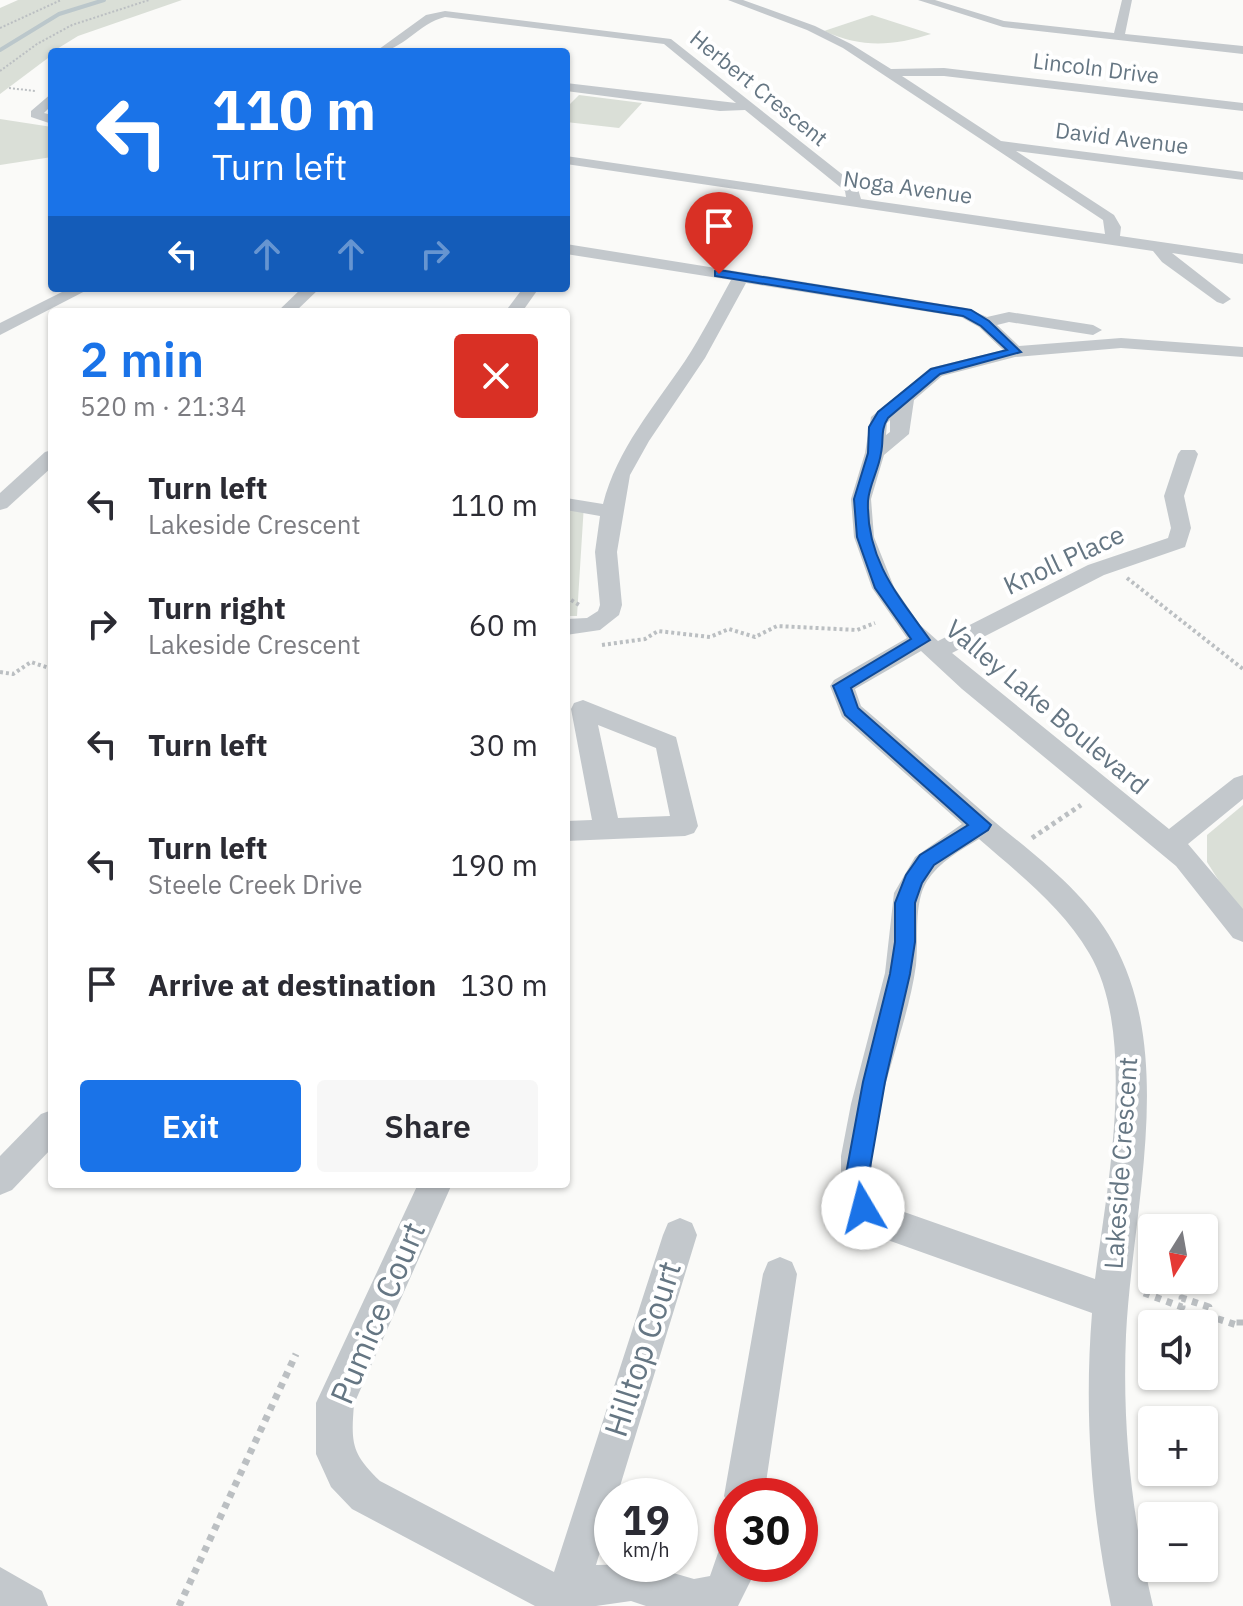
<!DOCTYPE html>
<html lang="en">
<head>
<meta charset="utf-8">
<style>
  :root { --surface:#fff; --page:#f7f7f7; --text:#2b2b33; --muted:#7c7c81; --accent:#1a73e8 }
  body { margin:0; font-family:"IBM Plex Sans",sans-serif; background:var(--page); color:var(--text); height:100vh; display:flex; flex-direction:column; font-size:30px; white-space:nowrap }
  * { box-sizing:border-box; margin:0 }
  p { font-size:26px; color:var(--muted) }
  .icon { flex:none; width:44px; height:44px; fill:none; stroke:currentColor; stroke-width:2; stroke-linecap:round; stroke-linejoin:round }
  .map { position:relative; flex:1; overflow:hidden }
  .drawer { position:absolute; left:48px; top:308px; width:522px; height:880px; display:flex; flex-direction:column; background:var(--surface); border-radius:8px; box-shadow:0 2px 6px #0004 }
  .drawer>* { flex:none }
  .banner { position:absolute; left:48px; top:48px; width:522px; height:244px; border-radius:8px; box-shadow:0 2px 6px #0004; background:#1a73e8; color:#fff; overflow:hidden }
  .needle { width:52px; rotate:191deg }
  .controls { position:absolute; left:1138px; top:1214px; display:grid; gap:16px }
  .controls a { display:grid; place-items:center; width:80px; height:80px; border-radius:8px; background:var(--surface); box-shadow:0 2px 6px #0004; font-size:40px }
  .speed { position:absolute; left:594px; top:1478px; display:flex; gap:16px; font-size:40px; font-weight:700; text-align:center }
  .speed>* { display:grid; place-content:center; width:104px; height:104px; border-radius:50%; background:var(--surface); box-shadow:0 2px 6px #0004; line-height:1 }
  .speed small { font-size:20px; font-weight:400 }
  .speed .limit { border:12px solid #d22; background:#fff; color:#111 }
  .pin { position:absolute; display:grid; place-items:center; width:68px; height:68px; color:#fff; margin:-82px -34px; border-radius:50% 50% 50% 0; rotate:-45deg; box-shadow:0 0 8px #0007 }
  .pin .icon { rotate:45deg }
  .me { position:absolute; width:88px; margin:-44px; rotate:352deg; stroke-linejoin:round; filter:drop-shadow(0 0 6px #0008) }
  .turn { display:flex; align-items:center; gap:28px; height:168px; padding:0 32px; font-size:36px }
  .turn .icon { width:104px; height:104px; stroke-width:2.5 }
  .turn b { display:block; font-size:56px; line-height:68px }
  .lanes { display:flex; align-items:center; height:76px; padding:0 32px; background:#0003; justify-content:center; gap:40px; direction:ltr }
  .lanes .off { opacity:.35 }
  .round { display:grid; place-items:center; flex:none; width:84px; height:84px; border-radius:8px; background:var(--page) }
  .head { display:flex; align-items:center; justify-content:space-between; height:136px; padding:0 32px }
  h1 { font-size:48px; font-weight:600; line-height:60px; color:var(--accent) }
  .action { display:flex; gap:16px; margin-top:auto; padding:16px 32px }
  .action a { flex:1; height:92px; border-radius:8px; background:var(--accent); color:#fff; font-size:32px; font-weight:600; line-height:92px; text-align:center }
  .action a+a { background:var(--page); color:var(--text) }
  ul { padding:0; list-style:none }
  li { display:flex; align-items:center; gap:24px; height:120px; padding:0 32px }
  li div { flex:1 }
  li b { display:block; font-size:30px }
  li em { font-style:normal }
  .map>svg:first-child { display:block }
</style>
</head>
<body>
<div class="map">
<svg width="1243" height="1606" viewBox="0 0 1243 1606">
  <rect width="100%" height="100%" fill="#fafaf8"/>
  <!-- green -->
  <g fill="#dadfd7">
    <polygon points="18,0 182,0 78,36 52,52 52,55 0,94 0,8"/>
    <path d="M872,15L931,34C893,46 861,48 824,31Z"/>
    <polygon points="579,95 642,103 619,128 566,122 566,108"/>
    <polygon points="0,119 52,127 52,157 0,165"/>
    <polygon points="566,500 584,504 577,616 566,616"/>
    <polygon points="1243,805 1243,919 1207,862 1207,835"/>
  </g>
  <g fill="none" stroke-linecap="round" stroke-linejoin="round">
    <!-- stream -->
    <polyline stroke="#bbc7cb" stroke-width="4" points="0,50 59,14 104,0"/>
    <!-- path-far3 -->
    <g stroke="#bbbfc2" stroke-width="2" stroke-dasharray="2 2" stroke-linecap="butt">
      <polyline points="0,28 61,0"/>
      <polyline points="0,71 37,44 72,25 149,0"/>
      <polyline points="9,88 35,91"/>
    </g>
    <!-- path-far2 -->
    <g stroke="#bbbfc2" stroke-width="4" stroke-dasharray="3 3" stroke-linecap="butt">
      <polyline points="1127,578 1243,669"/>
      <polyline points="566,597 581,606"/>
      <polyline points="602,645 645,639 658,631 710,637 729,629 755,637 777,626 857,630 875,623"/>
      <polyline points="0,672 13,674 31,662 52,669"/>
    </g>
    <!-- path-far1 -->
    <polyline stroke="#bbbfc2" stroke-width="5" stroke-dasharray="4 4" stroke-linecap="butt" points="1032,838 1081,805"/>
    <!-- path -->
    <g stroke="#bbbfc2" stroke-width="7" stroke-dasharray="6 6" stroke-linecap="butt">
      <polyline points="1144,1293 1182,1307 1182,1298 1209,1307 1209,1316 1240,1326 1240,1319 1243,1320"/>
      <polyline points="179,1606 296,1354"/>
    </g>
    <!-- minor -->
    <g fill="#c3c8cc" fill-rule="evenodd">
      <path d="M728,0H743L815,26L851,44L891,69L944,68L1243,103V111L944,76H902L1001,141L1243,172V180L1016,151L1114,215L1121,227L1120,236L1243,254V264L1172,253L1231,299L1223,304L1217,302L1162,262L1153,251L566,164V156L846,197L845,191L745,110L720,111L566,91V83L736,103L664,44L445,17C418,23 403,52 375,52L426,15L445,11L671,39L857,186L861,199L1105,234L1103,220L843,48L807,30Z"/>
      <polygon points="918,0 935,0 1004,21 1114,33 1122,0 1132,0 1125,34 1243,46 1243,54 1003,27"/>
      <polygon points="52,93 52,105 44,113 52,115 52,124 31,117 31,111"/>
      <path d="M566,244L966,308L987,317L1009,312L1093,325L1102,330L1093,335L1009,322L997,325L1019,346L1121,338L1243,347V357L1121,348L1015,357L942,376L914,400L909,434L884,455L871,499L874,537L894,587L920,625L938,641L1088,565L1168,538L1171,528L1164,496L1178,454L1181,450H1195L1198,454L1184,496L1191,528L1185,547L1104,575L952,653L1169,829L1234,778L1243,775V799L1188,844L1243,909V942L1233,938L1176,866L962,689L921,651L855,689L861,706C905,743 947,781 990,818C1033,854 1085,891 1113,942C1177,1057 1132,1210 1126,1335C1122,1427 1132,1517 1153,1606H1111C1091,1509 1084,1412 1092,1313L868,1233L851,1217L841,1195V1156L851,1104L885,973L894,893L915,857L962,824L842,717L830,686L834,680L907,638L872,588L854,537L851,499L865,453L871,417L930,368L1003,350L979,327L961,317L746,283L705,358L649,441L630,475L617,552L622,605L619,615L600,630L566,635V619L587,618L598,611L600,605L595,552L600,516L566,510V498L603,504C617,449 654,407 685,361C702,335 716,307 731,280L566,254ZM890,420V432L886,435L887,423ZM979,839C1018,873 1063,908 1089,953C1138,1035 1107,1188 1095,1279L890,1207L873,1192C864,1116 906,1039 916,965C919,938 913,904 927,881C939,862 961,850 979,839Z"/>
      <polygon points="70,288 91,288 0,335 0,323"/>
      <polygon points="302,288 320,288 295,312 277,312"/>
      <polygon points="523,288 539,288 522,312 505,312"/>
      <polygon points="52,450 52,467 7,508 0,510 0,493 45,452"/>
      <path d="M583,700L676,737L698,826L694,833L685,836L566,841V821L592,820L571,709L574,703ZM598,725L656,748L670,816L618,818Z"/>
      <polygon points="52,1110 52,1148 12,1190 0,1195 0,1156 41,1114"/>
      <path d="M418,1184H452L354,1404C351,1443 351,1453 380,1481L554,1572L663,1235L668,1223L680,1218L692,1223L697,1235L617,1496H612V1513L596,1565L642,1564L694,1579L710,1576L719,1550L732,1544V1564H753L751,1580L738,1606H646L631,1601L596,1606H535L352,1509L331,1487L316,1454V1403Z"/>
      <polygon points="780,1257 792,1262 797,1274 764,1496 732,1496 732,1511 724,1496 763,1274 768,1262"/>
      <polygon points="0,1567 42,1591 48,1606 0,1606"/>
    </g>
  </g>
  <!-- route -->
  <path fill="#1a73e8" stroke="#114b97" stroke-width="2" d="M719,270L971,310L989,321L1021,352L940,374L888,418C880,430 884,440 881,453C879,469 869,485 868,501C866,560 899,597 930,640L851,688L858,708L991,825L988,830L934,865L922,883L915,903V942L910,974L885,1082L867,1185L875,1208L871,1217L863,1220L854,1217L844,1185L863,1082L890,974L895,942V903L906,875L920,855L968,825L845,715L833,686L911,639L875,588L857,537L854,499L868,453L869,427L878,412L931,369L1007,350L981,326L963,316L715,276V271Z"/>
  <g text-anchor="middle" stroke-width="8" stroke-linejoin="round" paint-order="stroke">
    <!-- far-street labels -->
    <g font-size="22" fill="#657683" stroke="#fff">
      <text transform="translate(1096 68) rotate(7)" y="8">Lincoln Drive</text>
      <text transform="translate(759 88) rotate(39)" y="8">Herbert Crescent</text>
      <text transform="translate(1122 138) rotate(7)" y="8">David Avenue</text>
      <text transform="translate(908 187) rotate(8)" y="8">Noga Avenue</text>
    </g>
    <!-- street labels -->
    <g font-size="26" fill="#657683" stroke="#fff">
      <text transform="translate(1064 560) rotate(-25)" y="9">Knoll Place</text>
      <text transform="translate(1047 707) rotate(40)" y="9">Valley Lake Boulevard</text>
      <text transform="translate(1121 1163) rotate(-86)" y="9">Lakeside Crescent</text>
    </g>
    <!-- near-street labels -->
    <g font-size="32" fill="#657683" stroke="#fff">
      <text transform="translate(378 1313) rotate(-67)" y="11">Pumice Court</text>
      <text transform="translate(643 1349) rotate(-72)" y="11">Hilltop Court</text>
    </g>
  </g>
</svg>
<div class="controls">
<a><svg class="needle" viewBox="-14 -14 28 28"><path d="M0-13l5 13h-10z" fill="#e53935"/><path d="M0 13l5-13h-10z" fill="#7c7c81"/></svg></a>
<a><svg class="icon" aria-label="sound" viewBox="0 0 24 24"><path d="M4 9h4l5-4v14l-5-4H4zM17 9q2 3 0 6"/></svg></a>
<a>+</a>
<a>−</a>
</div>
<div class="speed"><div>19<small>km/h</small></div><div class="limit">30</div></div>
<div class="pin" style="left:719px;top:274px;background:#d93025"><svg class="icon" aria-label="arrive" viewBox="0 0 24 24"><path d="M6 21V4h12l-3 4 3 4H6"/></svg></div>
<svg class="me" style="left:863px;top:1208px" viewBox="-20 -20 40 40"><circle r="19" fill="#fff"/><path d="M0-13L10 11 0 6-10 11z" fill="#1a73e8"/></svg>
<div class="banner">
<div class="turn"><svg class="icon" aria-label="left" viewBox="0 0 24 24"><path d="M17 20v-9H6M10 6l-5 5 5 5"/></svg><div><b>110 m</b>Turn left</div></div>
<div class="lanes"><svg class="icon" aria-label="left" viewBox="0 0 24 24"><path d="M17 20v-9H6M10 6l-5 5 5 5"/></svg><svg class="icon off" aria-label="ahead" viewBox="0 0 24 24"><path d="M12 20V5M6 11l6-6 6 6"/></svg><svg class="icon off" aria-label="ahead" viewBox="0 0 24 24"><path d="M12 20V5M6 11l6-6 6 6"/></svg><svg class="icon off" aria-label="right" viewBox="0 0 24 24"><path d="M7 20v-9h11M14 6l5 5-5 5"/></svg></div>
</div>
<section class="drawer">
<div class="head"><div><h1>2 min</h1><p>520 m · 21:34</p></div><a class="round" style="background:#d93025;color:#fff"><svg class="icon" aria-label="close" viewBox="0 0 24 24"><path d="M6 6l12 12M18 6L6 18"/></svg></a></div>
<ul>
<li><svg class="icon" aria-label="left" viewBox="0 0 24 24"><path d="M17 20v-9H6M10 6l-5 5 5 5"/></svg><div><b>Turn left</b><p>Lakeside Crescent</p></div><em>110 m</em></li>
<li><svg class="icon" aria-label="right" viewBox="0 0 24 24"><path d="M7 20v-9h11M14 6l5 5-5 5"/></svg><div><b>Turn right</b><p>Lakeside Crescent</p></div><em>60 m</em></li>
<li><svg class="icon" aria-label="left" viewBox="0 0 24 24"><path d="M17 20v-9H6M10 6l-5 5 5 5"/></svg><div><b>Turn left</b></div><em>30 m</em></li>
<li><svg class="icon" aria-label="left" viewBox="0 0 24 24"><path d="M17 20v-9H6M10 6l-5 5 5 5"/></svg><div><b>Turn left</b><p>Steele Creek Drive</p></div><em>190 m</em></li>
<li><svg class="icon" aria-label="arrive" viewBox="0 0 24 24"><path d="M6 21V4h12l-3 4 3 4H6"/></svg><div><b>Arrive at destination</b></div><em>130 m</em></li>
</ul>
<div class="action"><a>Exit</a><a>Share</a></div>
</section>
</div>
</body>
</html>
